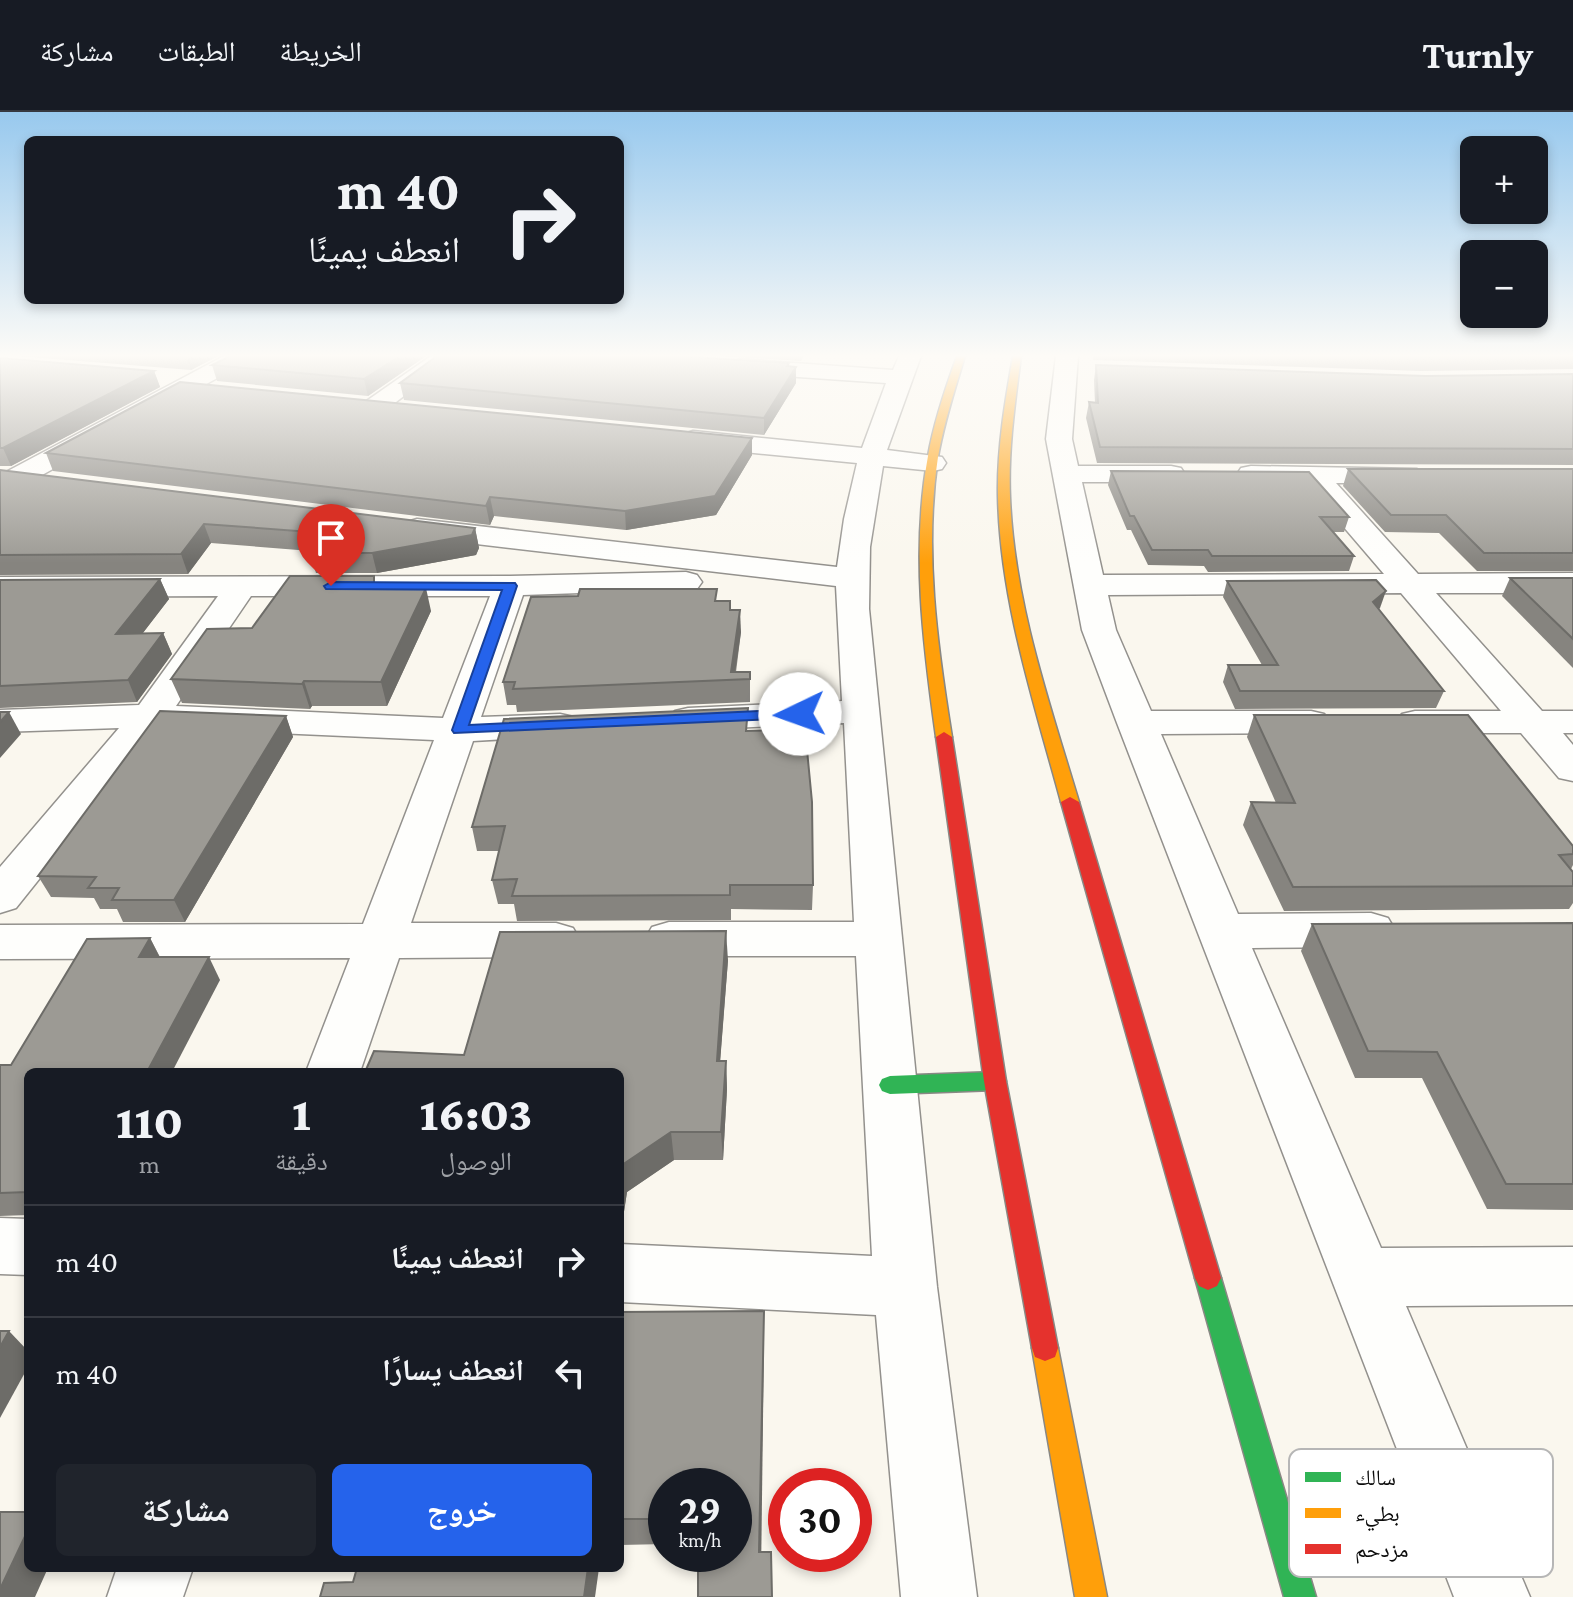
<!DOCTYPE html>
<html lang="ar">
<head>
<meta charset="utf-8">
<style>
  :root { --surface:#171b24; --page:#20242c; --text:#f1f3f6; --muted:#9ea1a6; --line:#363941; --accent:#2563eb }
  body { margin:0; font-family:"Crimson Pro","Noto Naskh Arabic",serif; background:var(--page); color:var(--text); direction:rtl; height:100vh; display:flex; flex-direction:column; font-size:30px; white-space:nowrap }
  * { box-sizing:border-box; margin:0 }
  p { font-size:26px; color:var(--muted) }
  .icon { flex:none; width:44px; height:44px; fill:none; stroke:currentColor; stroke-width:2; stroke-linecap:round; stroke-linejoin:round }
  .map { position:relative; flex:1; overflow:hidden; direction:ltr }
  .sheet { position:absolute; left:24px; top:956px; width:600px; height:504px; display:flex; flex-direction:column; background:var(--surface); border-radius:12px; box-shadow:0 4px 12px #0003; direction:rtl }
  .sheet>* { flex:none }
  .banner { position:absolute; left:24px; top:24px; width:600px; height:168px; border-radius:12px; box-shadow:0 4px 12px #0003; direction:rtl; background:#171b24; color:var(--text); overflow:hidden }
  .tools { position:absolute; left:1460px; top:24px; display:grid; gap:16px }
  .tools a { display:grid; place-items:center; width:88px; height:88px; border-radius:12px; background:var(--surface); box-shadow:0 4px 12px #0003; font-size:40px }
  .speed { position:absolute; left:648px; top:1356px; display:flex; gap:16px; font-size:40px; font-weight:700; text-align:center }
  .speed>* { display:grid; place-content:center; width:104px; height:104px; border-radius:50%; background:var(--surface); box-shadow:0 4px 12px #0003; line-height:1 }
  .speed small { font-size:20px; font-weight:400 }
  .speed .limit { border:12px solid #d22; background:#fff; color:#111 }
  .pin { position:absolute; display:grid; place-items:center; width:68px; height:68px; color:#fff; margin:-82px -34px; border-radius:50% 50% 50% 0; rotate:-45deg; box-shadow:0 0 8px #0007 }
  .pin .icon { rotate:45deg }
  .me { position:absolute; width:88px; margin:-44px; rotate:267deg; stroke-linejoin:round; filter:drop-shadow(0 0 6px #0008) }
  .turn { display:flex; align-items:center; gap:28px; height:168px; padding:0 32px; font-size:36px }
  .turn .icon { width:104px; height:104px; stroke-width:2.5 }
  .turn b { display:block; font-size:56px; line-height:68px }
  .eta { display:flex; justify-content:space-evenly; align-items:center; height:136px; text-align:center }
  .eta b { font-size:48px; font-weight:800; line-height:56px }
  .button { display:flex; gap:16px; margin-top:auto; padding:16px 32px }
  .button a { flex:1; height:92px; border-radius:12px; background:var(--accent); color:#fff; font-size:32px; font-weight:800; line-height:92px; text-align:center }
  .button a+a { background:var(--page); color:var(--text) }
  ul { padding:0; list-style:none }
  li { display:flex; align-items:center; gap:24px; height:112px; padding:0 32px; border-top:2px solid var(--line) }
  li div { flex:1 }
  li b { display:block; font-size:30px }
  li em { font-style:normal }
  header { display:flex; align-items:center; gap:48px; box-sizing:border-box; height:112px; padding:0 40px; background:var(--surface); border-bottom:2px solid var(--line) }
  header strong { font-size:38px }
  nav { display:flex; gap:44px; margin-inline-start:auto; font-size:28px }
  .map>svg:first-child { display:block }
</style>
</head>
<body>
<header>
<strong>Turnly</strong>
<nav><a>الخريطة</a><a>الطبقات</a><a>مشاركة</a></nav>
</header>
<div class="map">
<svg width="1573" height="1485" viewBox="0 0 1573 1485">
  <rect width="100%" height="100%" fill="#faf7ee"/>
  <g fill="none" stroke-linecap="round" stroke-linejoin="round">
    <defs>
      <g id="street">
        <polygon points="224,244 251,244 248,249 24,373 14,375 4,373 0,367 4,361"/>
        <polygon points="431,244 456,244 383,300 365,300 362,295 365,290"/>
        <polygon points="899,244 921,244 887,338 942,345 946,351 942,357 933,359 883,354 870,435 869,497 937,1175 977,1485 901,1485 876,1203 620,1190 620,1132 872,1144 856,844 669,844 652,839 645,827 652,815 669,810 854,810 844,611 688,618 675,615 669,607 675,599 688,596 842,589 836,474 417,425 407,422 402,416 407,410 417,407 837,455 844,407 857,351 693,335 684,332 680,327 684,322 693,319 862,336 886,271 739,261 728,254 739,247 893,258"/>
        <polygon points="1056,244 1078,244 1072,327 1078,354 1171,354 1181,356 1185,362 1181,368 1171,370 1082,370 1103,463 1384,462 1306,371 1241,368 1237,362 1241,356 1251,354 1417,357 1421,363 1417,369 1407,371 1336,371 1418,462 1573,461 1573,481 1436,481 1542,599 1573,599 1573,621 1563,621 1573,633 1573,669 1559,666 1521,621 1415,621 1402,618 1396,610 1402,602 1415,599 1501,599 1401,481 1108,483 1116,518 1151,599 1311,599 1324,602 1330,610 1324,618 1311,621 1161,622 1238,802 1371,801 1388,806 1395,818 1388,830 1371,835 1252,836 1381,1136 1573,1135 1573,1193 1406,1194 1530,1485 1454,1485 1117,611 1082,518 1046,327"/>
        <path d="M686,460L697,463L702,470L697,477L523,483L481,605L560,602L574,605L579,613L574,621L560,624L473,629L411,811H556L573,816L580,828L573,840L556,845L399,846L360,960H306L350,846L0,847V813L363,812L434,628L160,616L16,796L0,801V755L119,616L0,620V598L139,593L218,484L0,485V465L510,464ZM251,484H490L443,606L176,594Z"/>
        <polygon points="0,1106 28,1107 28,1163 0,1162"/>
        <polygon points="117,1456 193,1456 183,1485 107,1485"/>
      </g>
      <g id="fast">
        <polygon points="995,960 1003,963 1006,969 1003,975 995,978 890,982 882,979 879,973 882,967 890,964"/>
        <polygon points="1208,1154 1217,1158 1221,1166 1316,1485 1284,1485 1195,1166 1199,1158"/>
      </g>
      <g id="slow">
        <path d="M957,244H965C955,277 944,310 938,345C924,438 937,532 952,625L944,630L936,625C923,532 911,438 928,344C934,310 945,277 957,244Z"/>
        <path d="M1013,244H1021C1015,291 1008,338 1010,385C1014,490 1049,590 1079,690L1070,695L1061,690C1034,590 1000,489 998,384C997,337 1005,290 1013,244Z"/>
        <polygon points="1045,1223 1055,1227 1058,1236 1107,1485 1075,1485 1032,1236 1035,1227"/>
      </g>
      <g id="jam">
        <polygon points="944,620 952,625 1006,969 1058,1236 1055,1245 1045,1249 1035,1245 1032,1236 984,969 936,625"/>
        <polygon points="1070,685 1079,690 1221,1166 1217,1174 1208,1178 1199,1174 1195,1166 1061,690"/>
      </g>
    </defs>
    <!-- street casing -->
    <use href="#street" stroke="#93918d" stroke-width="3"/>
    <!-- fast casing -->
    <use href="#fast" stroke="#898884" stroke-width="3"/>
    <!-- slow casing -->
    <use href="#slow" stroke="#898884" stroke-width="3"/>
    <!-- jam casing -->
    <use href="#jam" stroke="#898884" stroke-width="3"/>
    <!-- street -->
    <use href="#street" fill="#fefefc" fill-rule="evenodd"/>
    <!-- fast -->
    <use href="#fast" fill="#30b455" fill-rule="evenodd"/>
    <!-- slow -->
    <use href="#slow" fill="#ff9f0a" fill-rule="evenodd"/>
    <!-- jam -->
    <use href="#jam" fill="#e5322d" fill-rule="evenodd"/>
  </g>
  <!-- wall -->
  <g fill="#86847f">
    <polygon points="19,244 218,244 191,258"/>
    <polygon points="230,244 426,244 368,284 217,269 212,253"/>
    <polygon points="722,244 804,244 801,249"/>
    <polygon points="1093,244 1573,244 1573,257 1421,259 1093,248"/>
    <polygon points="0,246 154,259 160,275 11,354 0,354"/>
    <polygon points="789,251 789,254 796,255 796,271 764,323 404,288 400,271"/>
    <polygon points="1096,253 1426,264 1573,262 1573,353 1097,351 1086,306 1089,290 1095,291 1094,268"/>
    <polygon points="752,326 752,343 716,403 626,418 494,404 490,413 53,359 46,341"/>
    <polygon points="1348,357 1573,357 1573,459 1477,459 1439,421 1385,420 1343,374"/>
    <polygon points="0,358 475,416 479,436 476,443 377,461 316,461 310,441 311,439 211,431 188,462 0,463"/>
    <polygon points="1111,359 1349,405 1344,420 1333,420 1354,444 1349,459 1208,460 1204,454 1148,453 1131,418 1127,418 1108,373"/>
    <polygon points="1510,466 1573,466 1573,556 1502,484"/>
    <polygon points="160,467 169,487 142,522 163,521 172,542 137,590 0,596 0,468"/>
    <polygon points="1227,469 1380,496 1378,497 1444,579 1436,596 1235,597 1223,570 1228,553 1262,553 1223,485"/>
    <polygon points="377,476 431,499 387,594 312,594 310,597 182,591 171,567 252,516"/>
    <polygon points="717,489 731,498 741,520 736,560 750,560 750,590 517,600 516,593 507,593 503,570"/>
    <polygon points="1254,603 1573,734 1573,753 1571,757 1573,760 1573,791 1569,797 1284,799 1243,713 1251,690 1276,691 1247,625"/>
    <polygon points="286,604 293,625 185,810 123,810 117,797 100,797 94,786 51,785 38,764"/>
    <polygon points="748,619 813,773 812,798 731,797 731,808 517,809 514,792 498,792 492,768 499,739 477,739 472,715"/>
    <polygon points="1573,811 1573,1098 1487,1097 1422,966 1355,966 1301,839 1312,812"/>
    <polygon points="150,826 160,845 220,868 28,960 28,1103 0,1104 0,953 11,953"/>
    <polygon points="728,848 720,949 726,949 727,977 723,1048 674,1048 627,1080 621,1119 620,1119 620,960 464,943"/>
    <polygon points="764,1199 764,1229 734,1442 666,1374 666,1432 620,1433 620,1200"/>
  </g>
  <!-- shaded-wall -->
  <g fill="#6d6c68">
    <polygon points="187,244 218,244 191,258"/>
    <polygon points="400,244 426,244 368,284 364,267"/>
    <polygon points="789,251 789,266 796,255 796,271 764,323 764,306"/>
    <polygon points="154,259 160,275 11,354 3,336"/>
    <polygon points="752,326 752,343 716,403 626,418 625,399"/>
    <polygon points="490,385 494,404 490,413 486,394"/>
    <polygon points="204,412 211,431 188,462 181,442"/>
    <polygon points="475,416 479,436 476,443 377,461 372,441"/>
    <polygon points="160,467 169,487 126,543 116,522"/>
    <polygon points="426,476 431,499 387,594 381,570"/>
    <polygon points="1386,479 1380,496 1367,507 1373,490"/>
    <polygon points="740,498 741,520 734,568 731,560"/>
    <polygon points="163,521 172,542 137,590 128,568"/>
    <polygon points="304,569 312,594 310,597 302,572"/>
    <polygon points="9,600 21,622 0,646 0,610"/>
    <polygon points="286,604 293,625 185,810 174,788"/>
    <polygon points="726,819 728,848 718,977 717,949"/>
    <polygon points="150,826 162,850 139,845"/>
    <polygon points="209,845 220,868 172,960 147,960"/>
    <polygon points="726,949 727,977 723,1048 721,1020"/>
    <polygon points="671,1020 674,1048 627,1080 621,1119 620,1067 622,1053"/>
    <polygon points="764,1199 764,1229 761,1465 759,1440"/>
    <polygon points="9,1219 28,1239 28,1255 0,1306 0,1235"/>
    <polygon points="28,1418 28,1456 48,1456 35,1485 0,1485 0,1477"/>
    <polygon points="588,1456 599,1456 595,1485 584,1485"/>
  </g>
  <!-- building -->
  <g fill="#9c9a94" stroke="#6d6c68" stroke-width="2">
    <polygon points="230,244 400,244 364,267 212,253"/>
    <polygon points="437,244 675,244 789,251 787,254 796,255 764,306 400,271"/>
    <polygon points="1393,244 1507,244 1426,245"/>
    <polygon points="0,246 154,259 3,336 0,336"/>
    <polygon points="1096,253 1426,264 1573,262 1573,337 1100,335 1089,290 1098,291"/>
    <polygon points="180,270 752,326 715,384 625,399 490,385 486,394 46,341"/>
    <polygon points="1348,357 1573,357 1573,441 1484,441 1446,403 1391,403"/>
    <polygon points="0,358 475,416 472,423 372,441 310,441 325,421 204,412 181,442 0,443"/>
    <polygon points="1111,359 1309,360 1349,405 1320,405 1354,444 1212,444 1208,438 1152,438 1134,404 1130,404"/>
    <polygon points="290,464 374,464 374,476 426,476 381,570 304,569 302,572 171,567 207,517 252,516"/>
    <polygon points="1510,466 1573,466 1573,527"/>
    <polygon points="160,467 116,522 163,521 128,568 0,574 0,468"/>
    <polygon points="1376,468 1386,479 1373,490 1444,579 1240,579 1228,553 1278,553 1227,469"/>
    <polygon points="580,477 717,477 715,489 730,489 730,498 740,498 731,560 750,560 750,567 513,577 515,570 503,570 531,485 578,484"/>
    <polygon points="748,596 746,619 805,617 812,690 813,773 730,773 730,783 512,784 517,767 492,768 505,714 472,715 504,607"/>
    <polygon points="160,599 286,604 174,788 112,788 119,776 88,776 96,765 38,764"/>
    <polygon points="0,600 9,600 0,610"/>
    <polygon points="1254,603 1468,603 1573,734 1573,742 1559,743 1573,760 1573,774 1293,775 1251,690 1295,691"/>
    <polygon points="1573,811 1573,1072 1506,1072 1437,940 1368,939 1312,812"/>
    <polygon points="726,819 717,949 726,949 721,1020 671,1020 622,1053 620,1067 620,960 365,960 374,939 464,943 500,820"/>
    <polygon points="150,826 139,845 209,845 147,960 28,960 28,1080 0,1081 0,953 11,953 87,827"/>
    <polygon points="764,1199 759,1440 771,1440 772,1485 698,1485 698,1442 734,1442 734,1374 666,1374 666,1407 620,1407 620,1200"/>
    <polygon points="0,1219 9,1219 0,1235"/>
    <polygon points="0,1400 28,1400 28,1418 0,1477"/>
    <polygon points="357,1456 588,1456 584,1485 320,1485 324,1471 353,1470"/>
  </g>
  <!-- sky -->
  <linearGradient id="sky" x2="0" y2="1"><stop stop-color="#98c9ee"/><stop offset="0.54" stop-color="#fdfbf7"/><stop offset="1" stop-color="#fdfbf7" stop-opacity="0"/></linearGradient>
  <rect width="1573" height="451" fill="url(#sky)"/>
  <!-- route -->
  <polygon fill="#2563eb" stroke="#184099" stroke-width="2" points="331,470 515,471 517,474 469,613 800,597 808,602 800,606 454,621 452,618 502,478 326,477 324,474"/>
  <!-- legend -->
  <rect x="1289" y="1337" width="264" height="128" rx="12" fill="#fff" stroke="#b6b6b6" stroke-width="2"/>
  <rect x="1305" y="1360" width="36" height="10" fill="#30b455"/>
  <rect x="1305" y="1396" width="36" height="10" fill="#ff9f0a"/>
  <rect x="1305" y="1432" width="36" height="10" fill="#e5322d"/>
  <g font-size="22" fill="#0b0b0b">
    <text x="1355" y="1373">سالك</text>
    <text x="1355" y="1409">بطيء</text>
    <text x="1355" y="1445">مزدحم</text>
  </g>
</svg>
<div class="tools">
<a>+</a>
<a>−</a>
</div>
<div class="speed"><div>29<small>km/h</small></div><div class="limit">30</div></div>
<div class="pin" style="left:331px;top:474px;background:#d93025"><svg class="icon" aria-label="arrive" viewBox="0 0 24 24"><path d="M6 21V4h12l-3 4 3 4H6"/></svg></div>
<svg class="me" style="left:800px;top:602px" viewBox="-20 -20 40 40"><circle r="19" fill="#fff"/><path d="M0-13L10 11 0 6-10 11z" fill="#2563eb"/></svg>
<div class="banner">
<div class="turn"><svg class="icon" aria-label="right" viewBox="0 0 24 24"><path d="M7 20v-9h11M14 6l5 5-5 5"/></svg><div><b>40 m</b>انعطف يمينًا</div></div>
</div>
<section class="sheet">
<div class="eta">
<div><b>16:03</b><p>الوصول</p></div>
<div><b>1</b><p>دقيقة</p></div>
<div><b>110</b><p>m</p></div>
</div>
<ul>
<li><svg class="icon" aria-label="right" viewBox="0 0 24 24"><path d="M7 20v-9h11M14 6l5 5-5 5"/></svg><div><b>انعطف يمينًا</b></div><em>40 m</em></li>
<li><svg class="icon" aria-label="left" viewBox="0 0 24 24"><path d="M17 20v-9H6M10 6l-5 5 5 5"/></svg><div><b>انعطف يسارًا</b></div><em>40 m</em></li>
</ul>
<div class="button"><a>خروج</a><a>مشاركة</a></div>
</section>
</div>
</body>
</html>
